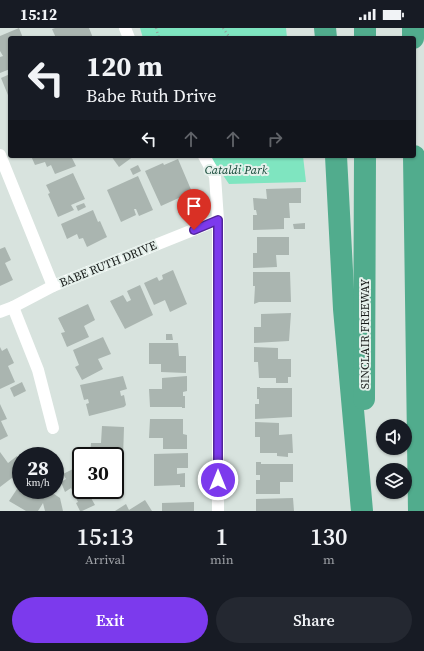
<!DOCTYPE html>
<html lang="en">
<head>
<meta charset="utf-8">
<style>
  :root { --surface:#171b24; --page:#242831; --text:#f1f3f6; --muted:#9ea1a6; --accent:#7c3aed }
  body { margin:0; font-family:"Source Serif 4",serif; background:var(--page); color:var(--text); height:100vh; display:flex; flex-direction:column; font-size:15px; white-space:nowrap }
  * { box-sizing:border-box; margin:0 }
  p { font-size:13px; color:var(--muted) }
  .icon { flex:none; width:22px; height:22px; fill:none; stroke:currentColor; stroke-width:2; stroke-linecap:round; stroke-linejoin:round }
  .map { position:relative; height:483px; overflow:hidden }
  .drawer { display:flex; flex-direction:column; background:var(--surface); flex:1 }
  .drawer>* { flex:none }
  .guide { position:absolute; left:8px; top:8px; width:408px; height:122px; border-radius:4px; box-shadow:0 1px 3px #0004; background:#171b24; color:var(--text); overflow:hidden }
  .controls { position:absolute; left:376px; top:391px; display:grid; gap:8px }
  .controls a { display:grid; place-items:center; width:36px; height:36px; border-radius:50%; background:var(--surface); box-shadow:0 1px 3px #0004; font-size:20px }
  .speed { position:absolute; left:12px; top:419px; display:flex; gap:8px; font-size:20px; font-weight:700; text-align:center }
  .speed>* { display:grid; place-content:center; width:52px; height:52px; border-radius:50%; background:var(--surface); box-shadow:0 1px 3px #0004; line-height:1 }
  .speed small { font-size:10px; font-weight:400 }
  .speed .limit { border:2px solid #111; border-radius:6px; background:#fff; color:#111 }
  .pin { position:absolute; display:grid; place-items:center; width:34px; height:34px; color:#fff; margin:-41px -17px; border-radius:50% 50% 50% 0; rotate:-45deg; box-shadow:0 0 4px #0007 }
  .pin .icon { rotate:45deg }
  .me { position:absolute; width:44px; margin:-22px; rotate:0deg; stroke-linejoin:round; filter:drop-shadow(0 0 3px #0008) }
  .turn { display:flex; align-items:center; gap:14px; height:84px; padding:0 12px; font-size:18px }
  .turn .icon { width:52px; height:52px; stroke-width:2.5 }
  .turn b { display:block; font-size:28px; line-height:34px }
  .lanes { display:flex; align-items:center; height:38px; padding:0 12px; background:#0003; justify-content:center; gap:20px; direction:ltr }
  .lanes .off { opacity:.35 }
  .eta { display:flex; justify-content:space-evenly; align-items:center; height:68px; text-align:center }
  .eta b { font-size:24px; font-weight:600; line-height:28px }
  .button { display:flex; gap:8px; margin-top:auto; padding:8px 12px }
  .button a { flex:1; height:46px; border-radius:24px; background:var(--accent); color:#fff; font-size:16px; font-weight:600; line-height:46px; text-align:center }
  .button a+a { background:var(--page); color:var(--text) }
  .status { display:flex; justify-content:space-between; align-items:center; height:28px; padding:0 20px; background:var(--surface); direction:ltr }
  .status svg { height:11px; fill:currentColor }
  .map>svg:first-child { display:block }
</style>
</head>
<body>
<div class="status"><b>15:12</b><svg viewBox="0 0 49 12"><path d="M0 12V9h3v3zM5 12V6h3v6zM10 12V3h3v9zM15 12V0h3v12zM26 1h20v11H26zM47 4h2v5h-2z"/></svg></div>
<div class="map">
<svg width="424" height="483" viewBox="0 0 424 483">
  <rect width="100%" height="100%" fill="#d8e3de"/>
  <!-- green -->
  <g fill="#7fe5c0">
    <polygon points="140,0 286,0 287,10 143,10"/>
    <polygon points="210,128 303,128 306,154 229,156"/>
  </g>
  <!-- building -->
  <g fill="#aab5b0">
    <polygon points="19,0 23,10 10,10 10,41 0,45 0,29 3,28 0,23 0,8"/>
    <polygon points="55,0 89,0 93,10 56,10 52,1"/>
    <polygon points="10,46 10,72 1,50"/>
    <polygon points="31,128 71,128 76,138 55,146 51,137 47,139 45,134 35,137"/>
    <polygon points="111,128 134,128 119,139"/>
    <polygon points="178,131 192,164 161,178 145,143 163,135 164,137"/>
    <polygon points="138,137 141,143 133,147 130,141"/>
    <polygon points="73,145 85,171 71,177 74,182 58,189 48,166 50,165 46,157"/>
    <polygon points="138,148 153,182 139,188 136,181 134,181 136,187 121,194 107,162"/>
    <polygon points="301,160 301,175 289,175 290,190 284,190 284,201 253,202 253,187 257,187 256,182 254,182 253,170 267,171 266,161"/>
    <polygon points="84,175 86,179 78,183 76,178"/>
    <polygon points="93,182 98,194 100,193 107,209 87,219 83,210 79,211 77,206 67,211 61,196"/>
    <polygon points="305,195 305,201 294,201 293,196"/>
    <polygon points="257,209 289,209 289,227 276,227 277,239 253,240 253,225 257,225"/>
    <polygon points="5,219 11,232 5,235 13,252 0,258 0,221"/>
    <polygon points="173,242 187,276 170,284 165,272 154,277 144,255 157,249 159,253 163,251 162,247"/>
    <polygon points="253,244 290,244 291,274 259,274 254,276 255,258 253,258"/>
    <polygon points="140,257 153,287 125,301 110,273 123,267 127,274 131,272 127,263"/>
    <polygon points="88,276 95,292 84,298 89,309 67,319 61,305 65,304 58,290"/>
    <polygon points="291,285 289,313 254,315 254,299 261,299 261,286"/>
    <polygon points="166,306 172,306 173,312 166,312"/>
    <polygon points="103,309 111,326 98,331 103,341 82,352 75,339 79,337 73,322"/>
    <polygon points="149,315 178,315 179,328 186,328 186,345 161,344 161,336 149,336"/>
    <polygon points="0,319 2,323 7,320 14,335 8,338 15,354 0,361"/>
    <polygon points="254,319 278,320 278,331 291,331 291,349 288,349 288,355 276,355 276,350 259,350 258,334 254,334"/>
    <polygon points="123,348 127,361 120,363 121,368 124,367 126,377 124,379 89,388 86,376 89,375 88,371 84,372 80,357"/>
    <polygon points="187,348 187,363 183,364 183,368 185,368 185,380 182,380 182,379 150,379 149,361 162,361 162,350"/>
    <polygon points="22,354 26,363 14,369 10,360"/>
    <polygon points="257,359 260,359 260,360 292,360 292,389 255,391 255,376 259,376 259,371 257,371"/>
    <polygon points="0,376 7,391 1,393 8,408 0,412"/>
    <polygon points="150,391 183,391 183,406 187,407 187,421 163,421 163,410 149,410"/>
    <polygon points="255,394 279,395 279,407 292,406 293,425 288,425 288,429 277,428 277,425 260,425 260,409 255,409"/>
    <polygon points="102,398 124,399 123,431 115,430 115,428 90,428 91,415 101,415"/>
    <polygon points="0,424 8,435 17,428 21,433 21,443 0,459"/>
    <polygon points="188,425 188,440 177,440 177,446 185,445 185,459 180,459 180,457 154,458 154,426"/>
    <polygon points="256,434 261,434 261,436 293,436 293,454 280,454 280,466 256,466 256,452 260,452 260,447 256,447"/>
    <polygon points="77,439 81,448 81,462 107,462 91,470 95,477 82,483 80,483 76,475 78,474 71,460 65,464 61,454 66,451 63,446"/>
    <polygon points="21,455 21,462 52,462 51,464 60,470 63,483 45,483 43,475 38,483 26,483 9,473"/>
    <polygon points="293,470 294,483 256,483 256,471"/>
    <polygon points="145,472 152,483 115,483 126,476 129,482"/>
    <polygon points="194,474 194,483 162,483 162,475"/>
  </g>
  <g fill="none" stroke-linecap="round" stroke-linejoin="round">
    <!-- path -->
    <g stroke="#969f9b" stroke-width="2.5" stroke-dasharray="1 3" stroke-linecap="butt">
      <polyline points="156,0 159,10"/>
      <polyline points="223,0 230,10"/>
    </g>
    <!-- minor -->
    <g stroke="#fff" stroke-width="12">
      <polyline points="125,0 129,10"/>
      <polyline points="0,127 53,258"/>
      <polyline points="204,128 215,148 218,192 218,483"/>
      <polyline points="13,279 38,342 53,400"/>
      <polyline points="0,284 13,279 53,258 218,192"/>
    </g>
    <!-- motorway -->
    <g stroke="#51ac8d" stroke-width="22">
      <polyline points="325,0 326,10"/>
      <polyline points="365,10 365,0"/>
      <polyline points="413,10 413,0"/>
      <polyline points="336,128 344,281 362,483"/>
      <polyline points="414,128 419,483"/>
      <polyline points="364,371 365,128"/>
    </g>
  </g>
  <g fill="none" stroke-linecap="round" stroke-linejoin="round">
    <defs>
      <polyline id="route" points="194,202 218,192 218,452"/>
    </defs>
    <!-- route casing -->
    <use href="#route" stroke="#51269a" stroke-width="10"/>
    <!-- route -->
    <use href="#route" stroke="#7c3aed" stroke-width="7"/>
  </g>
  <g text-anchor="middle" stroke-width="4" stroke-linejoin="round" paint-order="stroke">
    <!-- park labels -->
    <g font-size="12" font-style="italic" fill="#104434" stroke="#e5f0eb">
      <text x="236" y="146">Cataldi Park</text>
    </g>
    <!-- street labels -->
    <g font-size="12" fill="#181c1a" stroke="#e5f0eb">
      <text transform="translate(108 236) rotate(-22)" y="4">BABE RUTH DRIVE</text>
      <text transform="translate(365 306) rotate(-90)" y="4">SINCLAIR FREEWAY</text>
    </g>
  </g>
</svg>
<div class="controls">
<a><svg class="icon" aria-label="sound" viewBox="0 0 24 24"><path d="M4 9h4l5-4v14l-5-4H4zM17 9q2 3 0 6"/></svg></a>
<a><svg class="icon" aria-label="layers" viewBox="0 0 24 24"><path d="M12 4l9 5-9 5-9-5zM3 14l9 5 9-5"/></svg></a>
</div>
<div class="speed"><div>28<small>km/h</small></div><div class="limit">30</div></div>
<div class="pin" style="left:194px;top:202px;background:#d93025"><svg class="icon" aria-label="arrive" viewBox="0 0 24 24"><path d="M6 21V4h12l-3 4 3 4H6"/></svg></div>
<svg class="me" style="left:218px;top:452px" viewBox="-20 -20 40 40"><circle r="17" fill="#7c3aed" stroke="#fff" stroke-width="3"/><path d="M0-11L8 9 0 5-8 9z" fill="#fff"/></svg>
<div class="guide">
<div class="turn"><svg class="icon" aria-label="left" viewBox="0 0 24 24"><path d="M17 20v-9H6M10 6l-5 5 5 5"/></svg><div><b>120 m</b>Babe Ruth Drive</div></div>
<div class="lanes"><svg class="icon" aria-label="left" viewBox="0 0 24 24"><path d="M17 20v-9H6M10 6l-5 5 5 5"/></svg><svg class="icon off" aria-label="ahead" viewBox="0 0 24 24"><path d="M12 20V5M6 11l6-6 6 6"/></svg><svg class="icon off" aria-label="ahead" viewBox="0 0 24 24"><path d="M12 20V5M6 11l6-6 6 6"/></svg><svg class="icon off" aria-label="right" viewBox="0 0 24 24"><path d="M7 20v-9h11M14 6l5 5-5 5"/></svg></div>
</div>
</div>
<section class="drawer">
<div class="eta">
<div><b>15:13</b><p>Arrival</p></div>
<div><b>1</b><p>min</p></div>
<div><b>130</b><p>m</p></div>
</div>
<div class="button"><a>Exit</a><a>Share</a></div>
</section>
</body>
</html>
